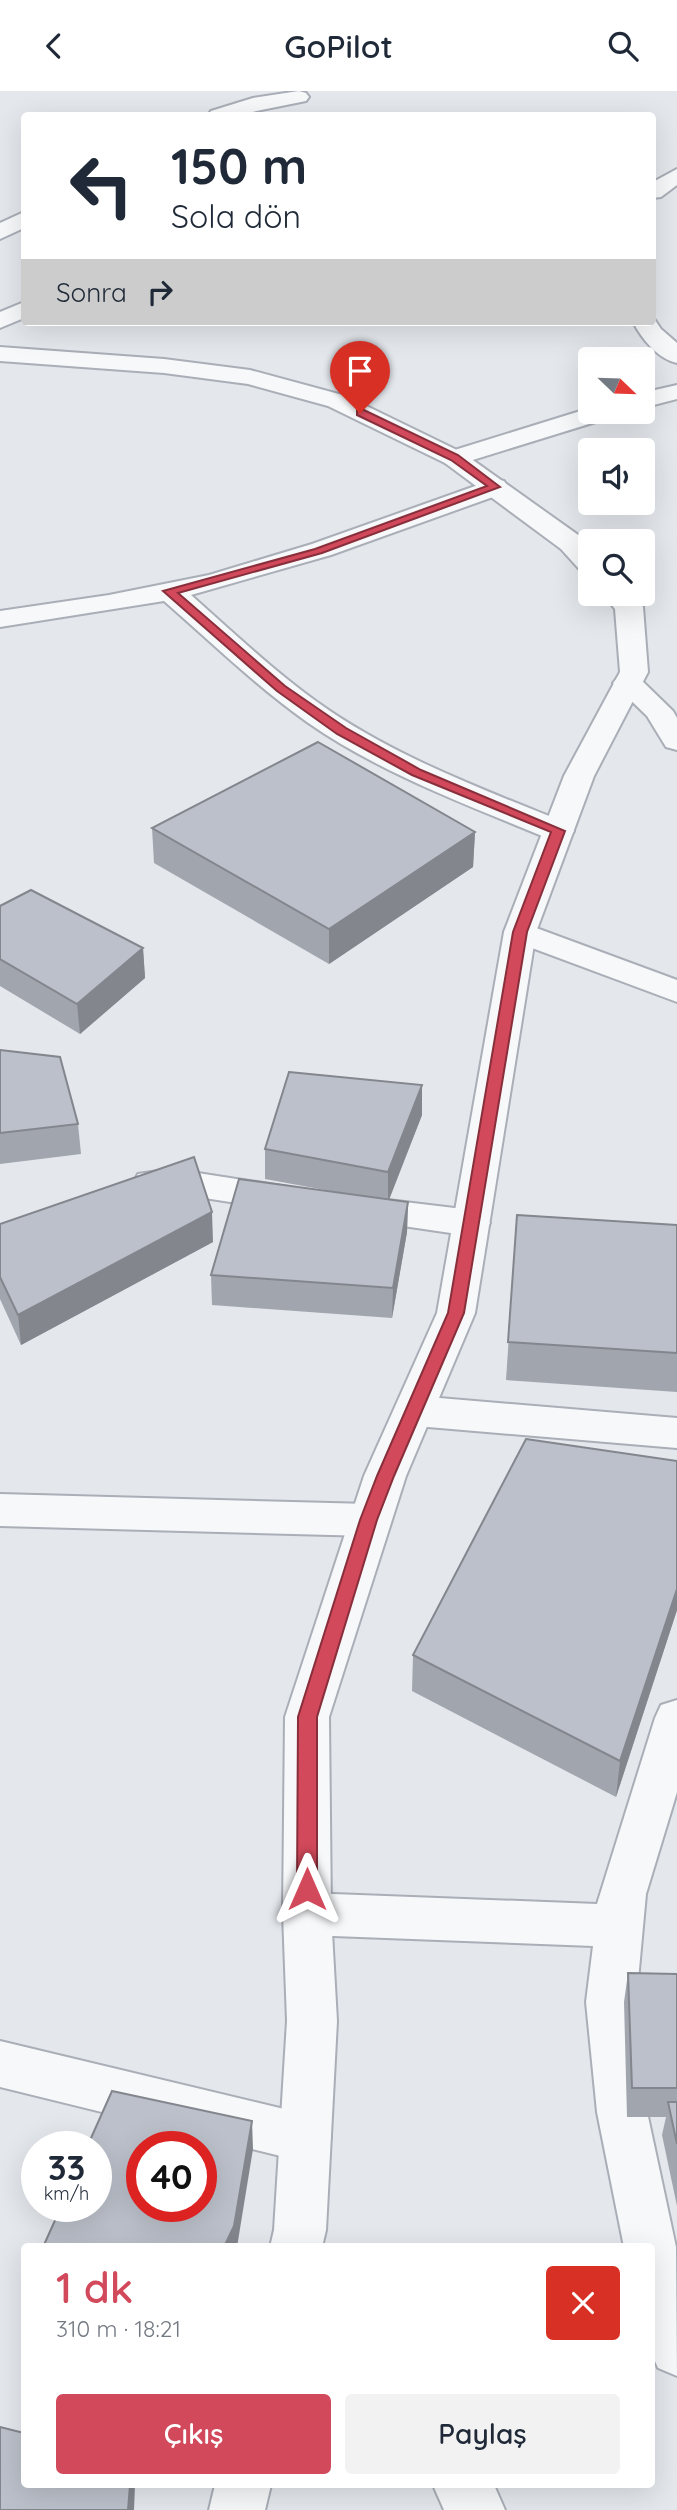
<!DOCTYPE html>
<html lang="tr">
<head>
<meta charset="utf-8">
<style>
  :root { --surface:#fff; --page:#f2f2f3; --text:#1f2937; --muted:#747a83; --accent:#d1495b }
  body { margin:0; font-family:Quicksand,sans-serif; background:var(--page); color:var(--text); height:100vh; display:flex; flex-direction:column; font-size:26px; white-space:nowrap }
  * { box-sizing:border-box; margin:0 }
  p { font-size:23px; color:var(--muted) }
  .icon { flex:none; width:38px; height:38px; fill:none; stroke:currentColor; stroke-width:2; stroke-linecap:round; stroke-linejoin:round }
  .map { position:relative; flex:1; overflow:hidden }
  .details { position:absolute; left:21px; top:2152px; width:634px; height:245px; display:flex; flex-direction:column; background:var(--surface); border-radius:7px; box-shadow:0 7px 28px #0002 }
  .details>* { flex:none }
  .hud { position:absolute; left:21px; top:21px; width:635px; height:214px; border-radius:7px; box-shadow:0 7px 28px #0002; background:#fff; color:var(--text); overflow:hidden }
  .needle { width:46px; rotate:113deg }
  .tools { position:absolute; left:578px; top:256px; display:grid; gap:14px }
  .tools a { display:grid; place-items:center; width:77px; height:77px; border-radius:7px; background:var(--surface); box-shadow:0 7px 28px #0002; font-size:35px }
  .speed { position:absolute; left:21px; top:2040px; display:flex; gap:14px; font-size:35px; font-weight:700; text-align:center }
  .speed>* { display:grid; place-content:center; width:91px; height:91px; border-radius:50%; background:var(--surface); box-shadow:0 7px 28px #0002; line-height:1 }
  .speed small { font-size:18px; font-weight:400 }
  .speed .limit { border:10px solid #d22; background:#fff; color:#111 }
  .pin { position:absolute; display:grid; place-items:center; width:60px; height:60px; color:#fff; margin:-72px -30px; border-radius:50% 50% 50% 0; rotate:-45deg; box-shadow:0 0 7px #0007 }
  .pin .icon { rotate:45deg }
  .me { position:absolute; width:77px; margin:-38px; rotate:0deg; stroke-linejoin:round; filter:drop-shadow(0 0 5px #0008) }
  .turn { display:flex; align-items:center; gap:24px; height:147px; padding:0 35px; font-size:32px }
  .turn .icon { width:91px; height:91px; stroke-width:2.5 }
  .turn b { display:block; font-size:49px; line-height:60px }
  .then { display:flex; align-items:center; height:66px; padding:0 35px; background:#0003; gap:14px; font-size:26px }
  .round { display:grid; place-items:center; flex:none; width:74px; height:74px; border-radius:7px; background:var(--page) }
  .overview { display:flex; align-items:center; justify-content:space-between; height:119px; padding:0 35px }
  h1 { font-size:42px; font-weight:600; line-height:52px; color:var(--accent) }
  .cta { display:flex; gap:14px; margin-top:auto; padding:14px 35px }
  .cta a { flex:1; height:80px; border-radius:7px; background:var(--accent); color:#fff; font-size:28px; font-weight:600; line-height:80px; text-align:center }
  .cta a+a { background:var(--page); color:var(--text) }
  header { display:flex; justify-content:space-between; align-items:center; height:91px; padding:0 35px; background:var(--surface); font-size:32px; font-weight:600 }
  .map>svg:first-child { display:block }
</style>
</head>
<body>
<header><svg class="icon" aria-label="back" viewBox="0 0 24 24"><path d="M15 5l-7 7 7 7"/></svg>GoPilot<svg class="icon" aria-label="search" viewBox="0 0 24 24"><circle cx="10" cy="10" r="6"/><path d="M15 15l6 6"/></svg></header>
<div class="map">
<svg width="677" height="2419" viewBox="0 0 677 2419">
  <rect width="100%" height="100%" fill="#e4e7ec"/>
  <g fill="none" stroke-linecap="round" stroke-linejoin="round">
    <defs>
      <g id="minor">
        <polygon points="299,0 306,2 309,6 306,10 237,24 208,24 211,20 253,7"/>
        <polygon points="677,78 677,94 661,106 653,107 653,91"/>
        <polygon points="24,121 24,137 0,148 0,132"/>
        <polygon points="24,211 24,227 0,237 0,221"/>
        <path d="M653,226L661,238L677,252V272C658,268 642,248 633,231H653Z"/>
        <polygon points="677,294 677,308 642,317 642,302"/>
        <polygon points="590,317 590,320 618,320 615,325 463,372 454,375 445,372 441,367 445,362"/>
        <path d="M495,388L504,390L508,396L504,402L331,464L191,504C236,544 280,586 330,620C403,669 487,700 569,733L574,740L569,747L558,749L547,747C465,713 380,682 307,631C256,595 211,551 164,510L0,536V520L109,504L209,484L312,453Z"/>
        <polygon points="628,583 638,586 673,620 677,627 677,659 666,656 647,625 613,592 618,586"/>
        <polygon points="520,831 677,889 677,911 508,848 504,841 508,834"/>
        <polygon points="172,1078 289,1096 302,1099 307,1108 302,1117 289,1120 172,1102 151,1104 138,1101 133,1092 138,1083"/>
        <polygon points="355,1105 471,1119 484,1123 490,1132 484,1141 471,1145 342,1126 336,1117 342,1108"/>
        <polygon points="416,1305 677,1327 677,1357 416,1335 402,1330 396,1320 402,1310"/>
        <polygon points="0,1403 369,1413 384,1418 390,1429 384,1440 369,1445 0,1435"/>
        <polygon points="677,1609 677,1701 646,1803 636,1911 647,2021 676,2156 677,2285 658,2277 651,2261 651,2156 624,2156 597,2021 586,1911 593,1855 307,1844 290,1838 283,1823 290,1808 307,1802 597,1813 655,1627 661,1614"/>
        <polygon points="0,1950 305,2023 323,2030 331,2047 323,2064 305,2071 0,1996"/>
        <polygon points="433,2394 494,2394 505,2419 444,2419"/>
      </g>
      <g id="tertiary">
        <polygon points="0,256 164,268 250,279 346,305 463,362 581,446 590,456 590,481 580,479 561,458 445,372 328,315 248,293 164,282 0,270"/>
        <polygon points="602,502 632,502 643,516 648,581 594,685 536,841 475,1222 406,1385 329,1626 331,1823 337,1930 326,2139 322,2156 270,2156 274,2139 287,1930 283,1823 285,1626 364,1385 437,1222 504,841 564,685 620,581 615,518"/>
        <polygon points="215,2394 271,2394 265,2419 209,2419"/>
      </g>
    </defs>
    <!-- minor casing -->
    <use href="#minor" stroke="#a9aeb7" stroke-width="4"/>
    <!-- tertiary casing -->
    <use href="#tertiary" stroke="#a9aeb7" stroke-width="4"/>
    <!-- minor -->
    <use href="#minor" fill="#f7f8fa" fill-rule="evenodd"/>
    <!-- tertiary -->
    <use href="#tertiary" fill="#f7f8fa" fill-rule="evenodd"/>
  </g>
  <!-- wall -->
  <g fill="#a1a5ae">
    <polygon points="152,737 475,741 473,776 329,873 154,772"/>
    <polygon points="0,815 143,857 145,887 80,943 0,895"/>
    <polygon points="0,959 78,1033 81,1063 0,1073"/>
    <polygon points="422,1024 389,1109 408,1111 407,1141 392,1227 212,1214 211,1184 336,1101 265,1088 265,1058"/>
    <polygon points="517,1124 677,1134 677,1301 506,1289"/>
    <polygon points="0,1133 213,1151 21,1254 0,1208"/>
    <polygon points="677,1370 677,1519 616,1706 412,1600 413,1564"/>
    <polygon points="628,1882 677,1883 677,2115 662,2044 666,2026 627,2026 624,1911"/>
  </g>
  <!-- shaded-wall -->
  <g fill="#83868d">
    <polygon points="475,741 473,776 329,873 329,838"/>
    <polygon points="143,857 145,887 80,943 77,913"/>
    <polygon points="422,994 422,1024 388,1111 388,1081"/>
    <polygon points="408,1111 407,1141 392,1227 393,1197"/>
    <polygon points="212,1121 213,1151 21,1254 18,1224"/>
    <polygon points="677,1498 677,1519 616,1706 620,1670"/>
    <polygon points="252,2030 253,2058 237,2156 224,2156"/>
    <polygon points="130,2394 135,2394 134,2419 128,2419"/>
  </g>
  <!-- building -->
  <g fill="#bbc0ca" stroke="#83868d" stroke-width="2" fill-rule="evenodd">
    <polygon points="318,651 475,741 329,838 152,737"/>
    <polygon points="31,799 143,857 77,913 0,868 0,815"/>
    <polygon points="0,959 60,966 78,1033 0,1042"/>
    <polygon points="289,981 422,994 388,1081 265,1058"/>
    <polygon points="194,1066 212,1121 18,1224 0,1186 0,1133"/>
    <polygon points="239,1088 408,1111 393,1197 211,1184"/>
    <polygon points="517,1124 677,1134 677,1262 508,1251"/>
    <polygon points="526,1348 677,1370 677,1498 620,1670 413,1564"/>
    <polygon points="628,1882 677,1883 677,1997 632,1997"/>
    <path d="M112,2000L252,2030L234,2135L224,2156H43L61,2116H96V2056H87ZM142,2056H201V2116H142Z"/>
    <polygon points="668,2011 677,2011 677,2053"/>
    <polygon points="0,2336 24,2342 24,2394 130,2394 128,2419 0,2419"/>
  </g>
  <!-- route -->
  <polygon fill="#d1495b" stroke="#882f3b" stroke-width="2" points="357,319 364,319 458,364 500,396 322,462 178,502 285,595 346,637 421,679 565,740 527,841 464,1222 394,1385 377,1429 317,1626 317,1798 314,1804 307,1807 300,1804 297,1798 298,1626 360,1429 377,1385 448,1222 513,841 551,741 412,684 337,643 277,600 163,500 315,458 487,395 451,369 357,324"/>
</svg>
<div class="tools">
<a><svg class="needle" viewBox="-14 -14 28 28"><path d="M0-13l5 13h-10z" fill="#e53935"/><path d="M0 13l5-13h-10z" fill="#747a83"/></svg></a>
<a><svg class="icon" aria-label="sound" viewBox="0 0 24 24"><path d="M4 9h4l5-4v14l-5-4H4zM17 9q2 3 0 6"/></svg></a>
<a><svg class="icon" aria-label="search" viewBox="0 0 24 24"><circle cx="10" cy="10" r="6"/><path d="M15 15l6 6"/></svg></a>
</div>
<div class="speed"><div>33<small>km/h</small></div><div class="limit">40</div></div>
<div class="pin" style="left:360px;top:322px;background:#d93025"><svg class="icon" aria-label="arrive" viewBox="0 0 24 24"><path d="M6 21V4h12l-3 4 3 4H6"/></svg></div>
<svg class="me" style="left:307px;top:1798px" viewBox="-20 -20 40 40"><path d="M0-17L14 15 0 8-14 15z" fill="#d1495b" stroke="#fff" stroke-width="4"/></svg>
<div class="hud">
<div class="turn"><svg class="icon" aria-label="left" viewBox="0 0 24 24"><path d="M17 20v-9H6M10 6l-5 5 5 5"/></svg><div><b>150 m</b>Sola dön</div></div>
<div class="then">Sonra<svg class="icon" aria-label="right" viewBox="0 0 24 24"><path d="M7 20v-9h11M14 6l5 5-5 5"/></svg></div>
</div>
<section class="details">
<div class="overview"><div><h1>1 dk</h1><p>310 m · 18:21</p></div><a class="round" style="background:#d93025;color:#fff"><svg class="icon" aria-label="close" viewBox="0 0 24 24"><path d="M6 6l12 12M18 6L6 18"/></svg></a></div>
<div class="cta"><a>Çıkış</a><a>Paylaş</a></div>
</section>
</div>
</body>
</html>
